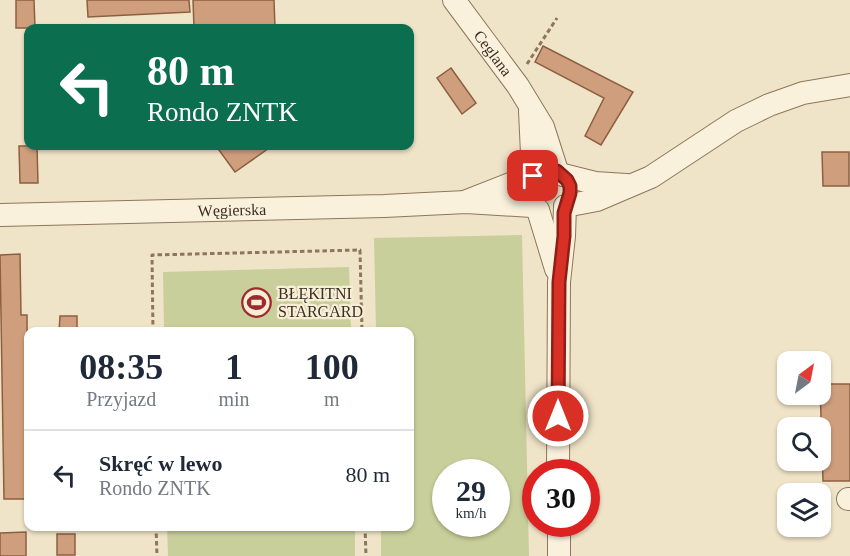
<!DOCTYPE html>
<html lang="pl">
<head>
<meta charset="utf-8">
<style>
  :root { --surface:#fff; --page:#f2f2f3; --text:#1f2937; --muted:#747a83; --line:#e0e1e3 }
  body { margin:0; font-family:"Times New Roman",serif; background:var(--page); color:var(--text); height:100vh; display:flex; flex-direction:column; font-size:22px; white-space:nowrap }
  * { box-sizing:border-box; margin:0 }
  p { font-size:20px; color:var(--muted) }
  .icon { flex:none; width:33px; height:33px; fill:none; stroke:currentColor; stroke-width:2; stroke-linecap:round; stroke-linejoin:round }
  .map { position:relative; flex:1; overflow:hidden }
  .side { position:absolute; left:24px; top:327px; width:390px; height:204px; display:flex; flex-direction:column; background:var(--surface); border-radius:12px; box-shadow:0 2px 4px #0004 }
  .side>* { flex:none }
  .hud { position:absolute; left:24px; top:24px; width:390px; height:126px; border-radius:12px; box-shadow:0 2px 4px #0004; background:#0b6e4f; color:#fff; overflow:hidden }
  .needle { width:39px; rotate:32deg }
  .buttons { position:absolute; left:777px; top:351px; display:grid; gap:12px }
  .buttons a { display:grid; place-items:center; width:54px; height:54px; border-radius:12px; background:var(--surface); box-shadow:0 2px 4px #0004; font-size:30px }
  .speed { position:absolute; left:432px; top:459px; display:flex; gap:12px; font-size:30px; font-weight:700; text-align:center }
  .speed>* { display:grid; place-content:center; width:78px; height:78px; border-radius:50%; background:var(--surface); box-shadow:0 2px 4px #0004; line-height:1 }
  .speed small { font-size:15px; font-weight:400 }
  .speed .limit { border:9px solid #d22; background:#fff; color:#111 }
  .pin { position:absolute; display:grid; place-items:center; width:51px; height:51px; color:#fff; margin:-26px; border-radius:12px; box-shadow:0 3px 9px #0006 }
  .me { position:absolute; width:66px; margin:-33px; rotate:0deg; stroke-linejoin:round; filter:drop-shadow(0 0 4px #0008) }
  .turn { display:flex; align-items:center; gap:21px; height:126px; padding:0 24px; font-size:27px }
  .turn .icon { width:78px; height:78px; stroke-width:2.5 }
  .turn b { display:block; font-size:42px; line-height:51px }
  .eta { display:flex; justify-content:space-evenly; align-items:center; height:102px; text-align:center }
  .eta b { font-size:36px; font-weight:700; line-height:42px }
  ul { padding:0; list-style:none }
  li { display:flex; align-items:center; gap:18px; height:90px; padding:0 24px; border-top:2px solid var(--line) }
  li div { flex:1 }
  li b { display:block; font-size:22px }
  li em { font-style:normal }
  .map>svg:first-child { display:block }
</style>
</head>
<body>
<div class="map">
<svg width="850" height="556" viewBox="0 0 850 556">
  <rect width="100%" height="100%" fill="#f0e4c8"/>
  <!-- grass -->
  <g fill="#c9cf9b" fill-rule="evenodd">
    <path d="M522,235L529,556H381V527L410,526V332L376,331L374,238ZM446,472H496V524H446Z"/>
    <polygon points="349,267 351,331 164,331 163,272"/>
    <polygon points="167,527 355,527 355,556 168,556"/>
  </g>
  <!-- building -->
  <g fill="#cf9f7d" stroke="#8d5f41" stroke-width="1.5">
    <polygon points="16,0 34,0 35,28 16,28"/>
    <polygon points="87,0 189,0 190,12 88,17"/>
    <polygon points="193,0 274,0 275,28 194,28"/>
    <polygon points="543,46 633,92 601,145 585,136 604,98 535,62"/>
    <polygon points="451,68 476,103 462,114 437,78"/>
    <polygon points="19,146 37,146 38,183 20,183"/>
    <polygon points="216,146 272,146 235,172"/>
    <polygon points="822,152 849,152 849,186 823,186"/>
    <polygon points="20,254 21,315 27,315 28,499 4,499 0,255"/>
    <polygon points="60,316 77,316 77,332 59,332"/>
    <polygon points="820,384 850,384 850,481 823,481"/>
    <polygon points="26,532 26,556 0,556 0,533"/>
    <rect x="57" y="534" width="18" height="21"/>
  </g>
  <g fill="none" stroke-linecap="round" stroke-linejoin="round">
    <defs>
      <g id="minor">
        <path id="s1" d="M454,0L518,86L543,127L557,171"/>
        <polyline points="563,175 595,183 626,185"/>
        <polyline points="467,201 533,175 530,111"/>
        <polyline points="538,210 556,269"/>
        <path id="s2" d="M0,215L384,206L466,202L532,206"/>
        <polyline points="558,472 559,282 564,236 565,206 597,200 651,177 736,121 769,105 803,93 850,85"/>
        <polyline points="848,499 850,499"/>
        <polyline points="559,524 559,556"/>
      </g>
    </defs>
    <!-- minor casing -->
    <use href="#minor" stroke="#8d765c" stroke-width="24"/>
    <!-- path -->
    <g stroke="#8d765c" stroke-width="3" stroke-dasharray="4.5 3" stroke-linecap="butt">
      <polyline points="527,64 557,18"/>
      <polyline points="153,332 152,255 360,250 362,332"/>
      <polyline points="156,526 157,556"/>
      <polyline points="365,526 366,556"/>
    </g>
    <!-- minor -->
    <use href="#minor" stroke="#faf1dc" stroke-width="22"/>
  </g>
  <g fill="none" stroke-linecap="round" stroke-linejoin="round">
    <defs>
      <polyline id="route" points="533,176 548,169 557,171 567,180 570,186 570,193 564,213 564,236 559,282 558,416"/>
    </defs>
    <!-- route casing -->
    <use href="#route" stroke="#8d1f18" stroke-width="15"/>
    <!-- route -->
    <use href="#route" stroke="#d93025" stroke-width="10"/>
  </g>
  <!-- icons -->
  <defs>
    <symbol id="stadium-ring" viewBox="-11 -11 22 22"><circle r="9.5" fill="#f7eed8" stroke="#9e2a2b" stroke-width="1.5"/><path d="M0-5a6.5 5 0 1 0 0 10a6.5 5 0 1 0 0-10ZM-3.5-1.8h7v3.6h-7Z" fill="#9e2a2b"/></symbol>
  </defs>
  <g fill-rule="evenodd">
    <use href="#stadium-ring" x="240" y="286" width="33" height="33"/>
  </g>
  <g text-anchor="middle" stroke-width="4.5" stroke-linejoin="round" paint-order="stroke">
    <!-- street labels -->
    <g font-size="16" fill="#3d2e20" stroke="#f7eed8">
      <text dy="6" stroke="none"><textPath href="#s1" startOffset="66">Ceglana</textPath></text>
      <text dy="6" stroke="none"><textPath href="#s2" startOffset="232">Węgierska</textPath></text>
    </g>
    <!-- poi labels -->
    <g font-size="16" fill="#3d2e20" stroke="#f7eed8" text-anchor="start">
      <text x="278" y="299">BŁĘKITNI<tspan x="278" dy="18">STARGARD</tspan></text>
    </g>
  </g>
</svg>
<div class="buttons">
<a><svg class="needle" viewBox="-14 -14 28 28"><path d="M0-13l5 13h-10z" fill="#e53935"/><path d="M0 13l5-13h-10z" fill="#747a83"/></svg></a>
<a><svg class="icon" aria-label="search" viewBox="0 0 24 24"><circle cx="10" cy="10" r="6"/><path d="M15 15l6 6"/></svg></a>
<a><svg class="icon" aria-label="layers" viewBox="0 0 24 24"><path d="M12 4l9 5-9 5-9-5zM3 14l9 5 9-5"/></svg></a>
</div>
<div class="speed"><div>29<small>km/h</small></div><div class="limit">30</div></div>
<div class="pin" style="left:533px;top:176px;background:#d93025"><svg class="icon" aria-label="arrive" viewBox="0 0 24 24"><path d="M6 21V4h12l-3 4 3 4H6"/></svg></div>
<svg class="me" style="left:558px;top:416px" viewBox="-20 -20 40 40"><circle r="17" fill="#d93025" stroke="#fff" stroke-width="3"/><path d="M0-11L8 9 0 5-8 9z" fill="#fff"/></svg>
<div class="hud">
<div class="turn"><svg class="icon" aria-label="left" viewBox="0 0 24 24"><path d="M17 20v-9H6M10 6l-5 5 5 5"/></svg><div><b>80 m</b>Rondo ZNTK</div></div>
</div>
<section class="side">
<div class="eta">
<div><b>08:35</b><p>Przyjazd</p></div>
<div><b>1</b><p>min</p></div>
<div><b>100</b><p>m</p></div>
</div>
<ul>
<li><svg class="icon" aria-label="left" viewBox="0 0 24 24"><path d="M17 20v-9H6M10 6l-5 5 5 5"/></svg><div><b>Skręć w lewo</b><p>Rondo ZNTK</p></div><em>80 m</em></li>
</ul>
</section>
</div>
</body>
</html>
